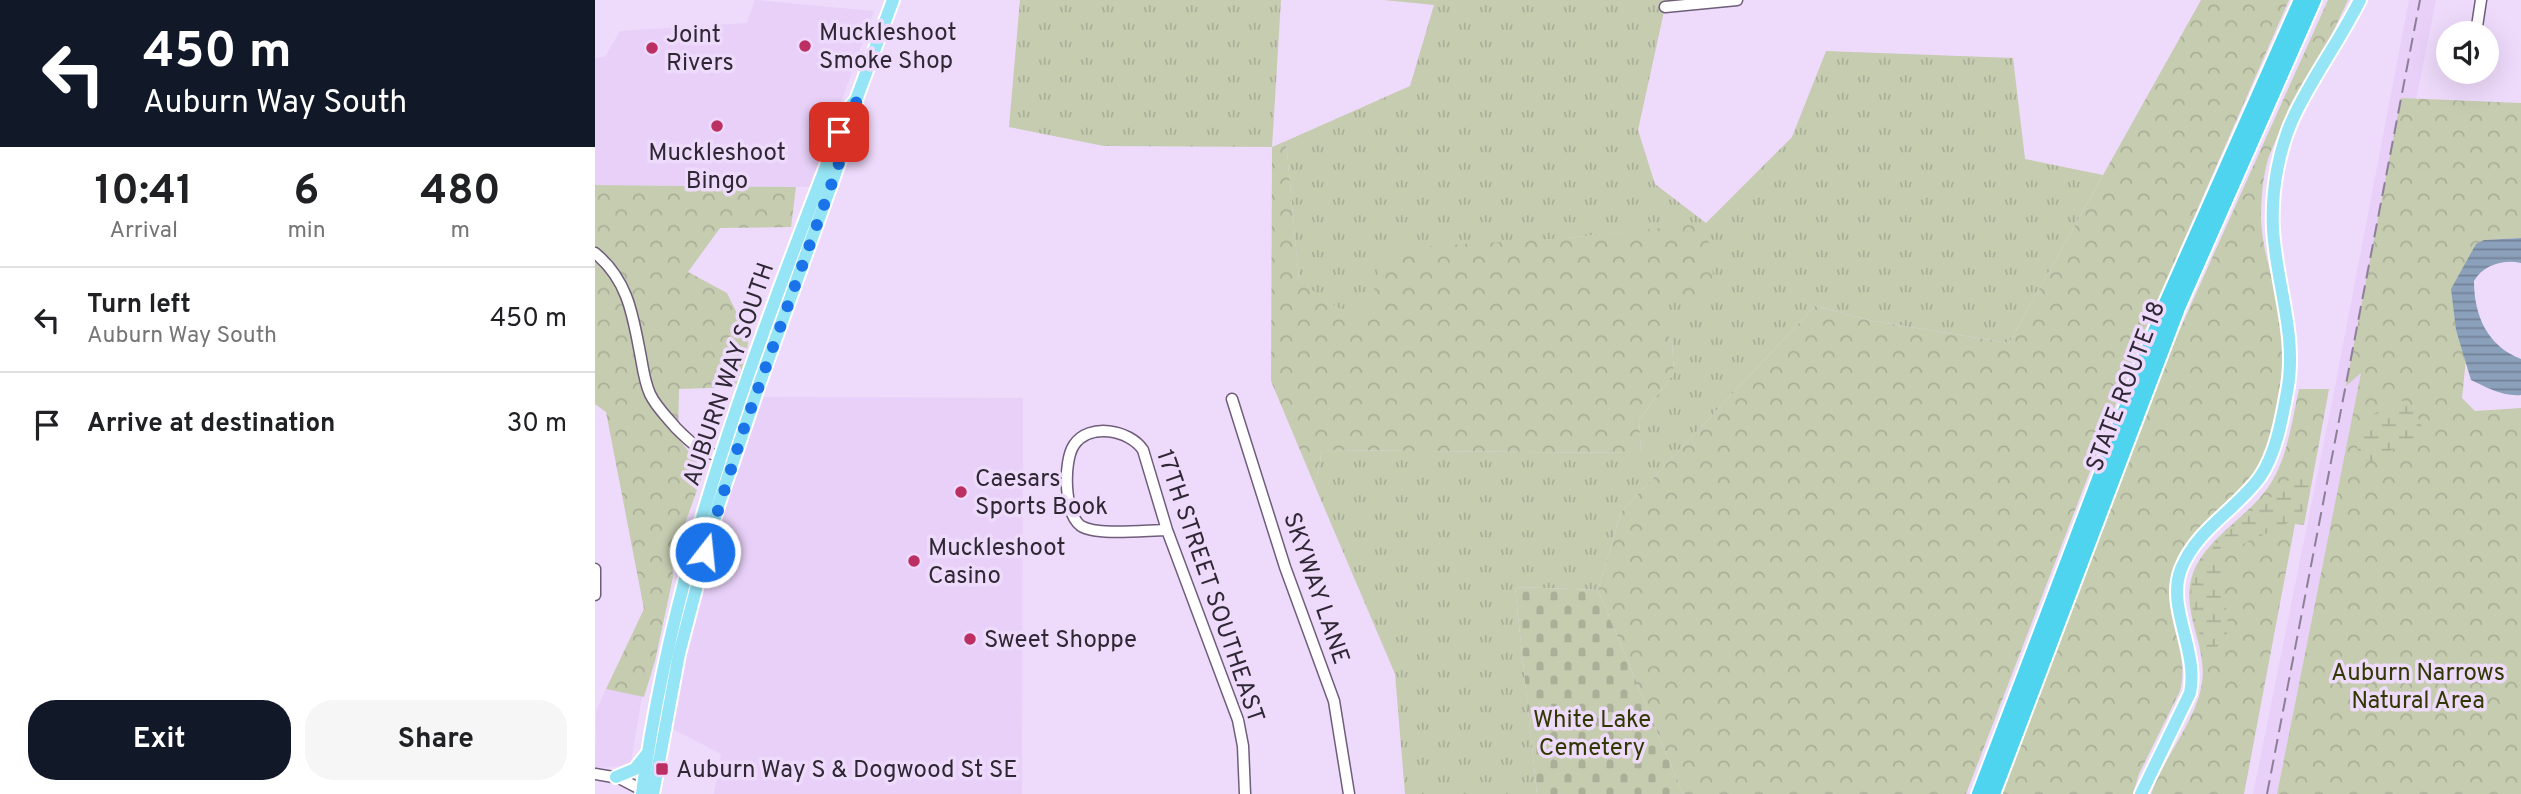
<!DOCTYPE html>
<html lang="en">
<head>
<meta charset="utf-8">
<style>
  :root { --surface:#fff; --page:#f6f6f6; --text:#202124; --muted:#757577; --line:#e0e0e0; --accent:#111827 }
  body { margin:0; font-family:Overpass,sans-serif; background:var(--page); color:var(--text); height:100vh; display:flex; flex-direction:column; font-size:26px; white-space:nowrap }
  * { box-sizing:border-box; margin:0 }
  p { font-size:23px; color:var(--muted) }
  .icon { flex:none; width:38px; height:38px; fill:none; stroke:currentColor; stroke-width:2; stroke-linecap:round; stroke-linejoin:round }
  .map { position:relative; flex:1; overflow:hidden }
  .drawer { display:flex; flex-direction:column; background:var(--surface); width:595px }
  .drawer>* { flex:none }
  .guide { background:#111827; color:#fff; overflow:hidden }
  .controls { position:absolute; left:1841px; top:21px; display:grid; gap:14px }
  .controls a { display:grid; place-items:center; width:63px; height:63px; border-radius:50%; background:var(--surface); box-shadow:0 7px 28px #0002; font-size:35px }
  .pin { position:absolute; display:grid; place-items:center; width:60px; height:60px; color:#fff; margin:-30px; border-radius:14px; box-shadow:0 4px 10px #0006 }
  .me { position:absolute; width:77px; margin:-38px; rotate:16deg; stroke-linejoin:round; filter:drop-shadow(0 0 5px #0008) }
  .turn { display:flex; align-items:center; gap:24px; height:147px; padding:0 28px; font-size:32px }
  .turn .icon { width:91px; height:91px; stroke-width:2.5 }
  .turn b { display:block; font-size:49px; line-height:60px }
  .eta { display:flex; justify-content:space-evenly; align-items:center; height:119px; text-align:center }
  .eta b { font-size:42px; font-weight:700; line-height:49px }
  .button { display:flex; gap:14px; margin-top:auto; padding:14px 28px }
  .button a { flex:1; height:80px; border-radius:28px; background:var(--accent); color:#fff; font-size:28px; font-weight:700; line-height:80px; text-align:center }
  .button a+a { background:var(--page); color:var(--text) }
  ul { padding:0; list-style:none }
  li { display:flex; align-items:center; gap:21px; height:105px; padding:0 28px; border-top:2px solid var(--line) }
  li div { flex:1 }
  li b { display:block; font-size:26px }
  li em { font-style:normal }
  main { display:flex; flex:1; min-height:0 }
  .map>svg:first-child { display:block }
</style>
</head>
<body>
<main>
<section class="drawer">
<div class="guide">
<div class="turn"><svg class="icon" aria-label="left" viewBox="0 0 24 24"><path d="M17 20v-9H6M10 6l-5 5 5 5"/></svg><div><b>450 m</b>Auburn Way South</div></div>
</div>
<div class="eta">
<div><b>10:41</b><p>Arrival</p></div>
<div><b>6</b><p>min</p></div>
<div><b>480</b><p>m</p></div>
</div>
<ul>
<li><svg class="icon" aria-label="left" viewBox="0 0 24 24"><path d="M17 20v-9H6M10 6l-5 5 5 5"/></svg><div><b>Turn left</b><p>Auburn Way South</p></div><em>450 m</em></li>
<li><svg class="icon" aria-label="arrive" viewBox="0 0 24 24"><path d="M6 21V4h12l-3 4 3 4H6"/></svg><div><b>Arrive at destination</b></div><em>30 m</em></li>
</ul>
<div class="button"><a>Exit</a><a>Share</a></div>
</section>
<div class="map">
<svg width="1926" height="794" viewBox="0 0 1926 794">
  <defs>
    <pattern id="grass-tufts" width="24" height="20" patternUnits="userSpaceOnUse" patternTransform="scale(1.75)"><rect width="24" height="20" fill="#c6ccb0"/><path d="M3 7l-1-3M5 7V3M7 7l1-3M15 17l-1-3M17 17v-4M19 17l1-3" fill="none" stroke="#aaaf98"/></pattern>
    <pattern id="forest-crowns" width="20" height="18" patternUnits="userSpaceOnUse" patternTransform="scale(1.75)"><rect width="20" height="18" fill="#c6ccb0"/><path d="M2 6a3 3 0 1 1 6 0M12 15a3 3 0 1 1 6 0" fill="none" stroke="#aaaf98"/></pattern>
    <pattern id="wetland-marsh" width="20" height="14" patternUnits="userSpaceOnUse" patternTransform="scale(1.75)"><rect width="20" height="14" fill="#c6ccb0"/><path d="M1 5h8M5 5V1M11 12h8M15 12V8" fill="none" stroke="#aaaf98"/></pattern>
    <pattern id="cemetery-stones" width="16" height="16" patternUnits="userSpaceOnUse" patternTransform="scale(1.75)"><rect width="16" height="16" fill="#c6ccb0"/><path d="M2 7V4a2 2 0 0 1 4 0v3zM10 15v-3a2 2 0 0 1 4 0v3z" fill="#aaaf98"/></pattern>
    <pattern id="water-rules" width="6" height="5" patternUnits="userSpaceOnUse" patternTransform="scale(1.75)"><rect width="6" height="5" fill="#8ba0ba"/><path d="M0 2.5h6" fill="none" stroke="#728298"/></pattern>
  </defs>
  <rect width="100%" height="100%" fill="#eedafb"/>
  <!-- built -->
  <g fill="#e8d0f8">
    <polygon points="160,0 279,11 215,187 0,185 0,58 10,57 25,31 152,23"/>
    <polygon points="1814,0 1841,0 1682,794 1658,794 1738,397"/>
    <polygon points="167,397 428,398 427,794 119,794 126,754 78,729 93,649 117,551"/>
    <polygon points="11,689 47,696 36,762 28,766 0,768 1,711"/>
  </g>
  <!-- grass -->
  <g fill="url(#grass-tufts)">
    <polygon points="425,0 686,0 677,147 509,146 414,127"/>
    <polygon points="789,0 1142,0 1070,7 1043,130 1060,184 1111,223 1197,137 1231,51 1418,58 1430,159 1508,175 1414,343 1278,321 1220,306 1026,512 1003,590 920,587 942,794 810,794 800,674 720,486 727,450 1046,453 1044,420 1079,373 1077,342 1053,303 1111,224 972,238 776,318 742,308 704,281 691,141 815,86 839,5"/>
  </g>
  <!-- forest -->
  <g fill="url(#forest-crowns)">
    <polygon points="1606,0 1694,0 1547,336 1371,794 1088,794 1003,590 1026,512 1220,306 1278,321 1414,343"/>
    <path d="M1733,0H1753C1736,37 1718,73 1699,109C1692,123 1682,136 1676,151C1668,170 1666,198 1666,219C1667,254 1682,287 1687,322C1690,345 1688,368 1684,391C1679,418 1675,454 1658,476C1636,507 1596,526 1581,562C1560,612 1597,644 1585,691L1544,774L1538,794H1407L1581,338Z"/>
    <polygon points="1806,98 1926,103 1926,238 1889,240 1861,330 1871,359 1867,398 1880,411 1926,408 1926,794 1682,794 1766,373 1751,386"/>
    <polygon points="691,141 704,280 742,308 774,313 788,249 972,238 1111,223 1121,297 1054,303 1077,342 1079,373 1044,420 1046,453 727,450 720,486 676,381 677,147"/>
    <polygon points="0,185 201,187 196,227 125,228 93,272 132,293 154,338 145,387 84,389 83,438 109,471 77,559 78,577 60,661 49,697 11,689 49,609 11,412 0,404"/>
    <path d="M1704,389H1734L1709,525L1700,524L1649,794H1556C1569,757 1601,721 1607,683C1613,645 1584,611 1598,573C1611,540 1646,521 1668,494C1692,465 1696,425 1704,389Z"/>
  </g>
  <!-- wetland -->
  <g fill="url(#wetland-marsh)">
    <path d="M1806,400L1819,408L1827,427L1816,444L1791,452L1777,462L1767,460C1750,426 1778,412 1806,400Z"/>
    <path d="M1718,466L1711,507L1705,515L1688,526L1641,547L1624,561L1634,629C1629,640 1622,650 1610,654L1596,603L1597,579L1605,561L1646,519L1673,500L1693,481Z"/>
  </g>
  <!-- cemetery -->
  <polygon fill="url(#cemetery-stones)" points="920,587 1003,590 1088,794 942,794"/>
  <!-- water -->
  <path fill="url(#water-rules)" d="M1926,238V263C1909,259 1888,265 1879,281C1879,315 1892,346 1926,359V395C1908,397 1891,387 1876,380L1861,330L1856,289L1881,244L1889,240Z"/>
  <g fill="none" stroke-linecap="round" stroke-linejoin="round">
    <defs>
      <g id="minor">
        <polyline points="1070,7 1142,0"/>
        <polyline points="1881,33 1886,0"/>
        <path d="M0,253C34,281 38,317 46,358C48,370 50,383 55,394C61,407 72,417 81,428C95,442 105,452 125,456"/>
        <polyline points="637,399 690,567 739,701 754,794"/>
        <path d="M572,530C552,530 502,536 486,526C469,514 468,461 479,445C494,422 535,430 548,450L572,530L643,720L648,746L650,794"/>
        <polyline points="0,569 0,595"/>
        <polyline points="0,774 24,778 51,792"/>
      </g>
      <g id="major">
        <polyline points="21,777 40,769 52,754"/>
        <path d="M47,794C78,555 167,332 253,109L261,100L298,0"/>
        <polyline points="58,794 84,654 122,509 164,385 262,113 261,100"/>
        <path d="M1546,794L1595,693C1604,650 1571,608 1586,569C1602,529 1641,510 1665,477C1681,454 1687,419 1692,392C1703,336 1681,284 1678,229C1676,190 1684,145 1702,110C1721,72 1746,38 1765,0"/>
      </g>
      <g id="highway">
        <polyline points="1384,794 1571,303 1706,0"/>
        <polyline points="1398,794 1583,308 1719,0"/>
      </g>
    </defs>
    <!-- minor casing -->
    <use href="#minor" stroke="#6f5d7a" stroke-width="13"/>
    <!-- major casing -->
    <use href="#major" stroke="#fff" stroke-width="16"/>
    <!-- highway casing -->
    <use href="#highway" stroke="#fff" stroke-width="18"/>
    <!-- minor -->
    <use href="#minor" stroke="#fff" stroke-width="10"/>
    <!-- major -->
    <use href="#major" stroke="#95e5f6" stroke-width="12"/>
    <!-- highway -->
    <use href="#highway" stroke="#4fd4f0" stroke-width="14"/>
    <!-- rail -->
    <polyline stroke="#8d7f96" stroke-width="2" stroke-dasharray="14 7" stroke-linecap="butt" points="1672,794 1825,0"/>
  </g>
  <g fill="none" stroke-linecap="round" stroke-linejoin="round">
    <!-- route -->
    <polyline stroke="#1a73e8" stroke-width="12" stroke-dasharray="0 21.6" points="110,552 150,425 262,113 261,100 253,109 244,132"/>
  </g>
  <!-- markers -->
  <g fill="#bc2f62" stroke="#eedafb" stroke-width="2.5">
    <circle cx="210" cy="46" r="7"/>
    <circle cx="57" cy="48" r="7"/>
    <circle cx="122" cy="126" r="7"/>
    <circle cx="366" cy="492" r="7"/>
    <circle cx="319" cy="561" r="7"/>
    <circle cx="375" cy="639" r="7"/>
    <rect x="60" y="762" width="14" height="14" rx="3.5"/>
  </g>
  <g text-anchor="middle" stroke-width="7" stroke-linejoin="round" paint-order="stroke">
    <!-- poi labels -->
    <g font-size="24" fill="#2f2733" stroke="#eedafb" text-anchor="start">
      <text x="224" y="40">Muckleshoot<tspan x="224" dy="28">Smoke Shop</tspan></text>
      <text x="71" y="42">Joint<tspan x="71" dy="28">Rivers</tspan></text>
      <text x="122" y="160" text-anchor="middle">Muckleshoot<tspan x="122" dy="28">Bingo</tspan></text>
      <text x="380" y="486">Caesars<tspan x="380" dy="28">Sports Book</tspan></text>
      <text x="333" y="555">Muckleshoot<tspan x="333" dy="28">Casino</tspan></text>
      <text x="389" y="647">Sweet Shoppe</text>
      <text x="81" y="777">Auburn Way S &amp; Dogwood St SE</text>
    </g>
    <!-- street labels -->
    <g font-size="24" fill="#2f2733" stroke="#eedafb">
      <text transform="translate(133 374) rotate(-71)" y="8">AUBURN WAY SOUTH</text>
      <text transform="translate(1530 386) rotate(-69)" y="8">STATE ROUTE 18</text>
      <text transform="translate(616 586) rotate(71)" y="8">17TH STREET SOUTHEAST</text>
      <text transform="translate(722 588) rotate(71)" y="8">SKYWAY LANE</text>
    </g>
    <!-- park labels -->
    <g font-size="24" fill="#313800" stroke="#eedafb">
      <text x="1823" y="680">Auburn Narrows<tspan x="1823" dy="28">Natural Area</tspan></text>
      <text x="997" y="727">White Lake<tspan x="997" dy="28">Cemetery</tspan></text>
    </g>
  </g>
</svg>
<div class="controls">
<a><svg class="icon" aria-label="sound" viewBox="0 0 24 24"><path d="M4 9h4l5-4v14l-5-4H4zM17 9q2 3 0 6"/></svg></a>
</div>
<div class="pin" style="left:244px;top:132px;background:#d93025"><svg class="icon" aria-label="arrive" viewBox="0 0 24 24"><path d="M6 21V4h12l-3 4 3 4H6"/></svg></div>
<svg class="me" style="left:110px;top:552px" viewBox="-20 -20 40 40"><circle r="17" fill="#1a73e8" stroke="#fff" stroke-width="3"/><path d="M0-11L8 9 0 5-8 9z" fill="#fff"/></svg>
</div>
</main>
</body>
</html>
